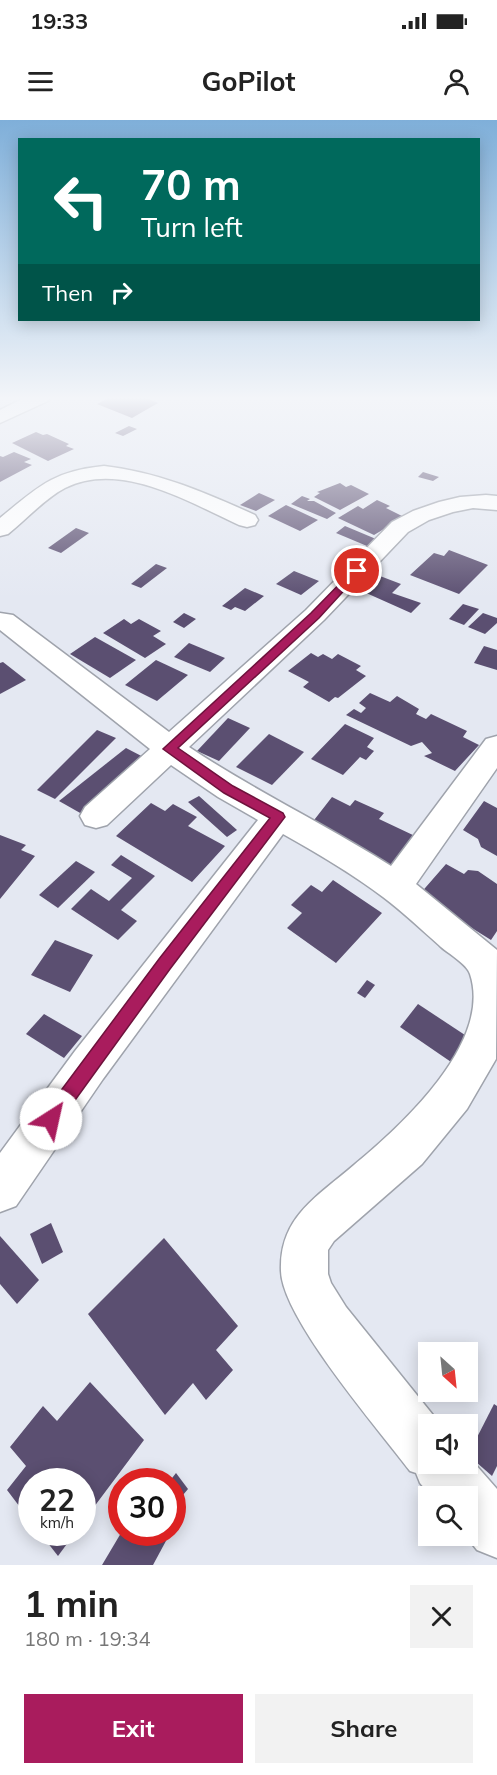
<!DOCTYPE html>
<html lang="en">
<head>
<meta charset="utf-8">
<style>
  :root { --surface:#fff; --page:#f2f2f2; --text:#222; --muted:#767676; --accent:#a91c5d }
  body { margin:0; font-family:Mulish,sans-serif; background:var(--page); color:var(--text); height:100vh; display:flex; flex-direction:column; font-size:22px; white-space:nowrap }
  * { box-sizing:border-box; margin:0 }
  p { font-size:20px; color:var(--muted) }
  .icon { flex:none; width:33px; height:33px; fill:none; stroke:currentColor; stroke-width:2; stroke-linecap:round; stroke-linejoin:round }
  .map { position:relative; height:1445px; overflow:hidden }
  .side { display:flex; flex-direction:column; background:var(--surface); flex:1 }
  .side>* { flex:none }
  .banner { position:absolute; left:18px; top:18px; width:462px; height:183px; border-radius:0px; box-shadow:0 3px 15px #0003; background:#00695c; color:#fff; overflow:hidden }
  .needle { width:39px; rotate:153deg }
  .tools { position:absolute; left:418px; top:1222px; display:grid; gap:12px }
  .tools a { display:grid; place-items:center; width:60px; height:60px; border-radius:0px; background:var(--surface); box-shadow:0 3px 15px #0003; font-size:30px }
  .speed { position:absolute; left:18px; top:1348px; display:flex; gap:12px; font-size:30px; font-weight:700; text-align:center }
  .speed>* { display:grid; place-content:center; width:78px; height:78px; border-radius:50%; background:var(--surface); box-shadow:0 3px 15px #0003; line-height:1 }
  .speed small { font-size:15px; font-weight:400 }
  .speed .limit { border:9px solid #d22; background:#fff; color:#111 }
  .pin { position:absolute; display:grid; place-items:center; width:51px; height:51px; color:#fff; margin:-26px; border:3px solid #fff; border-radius:50%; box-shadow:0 2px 6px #0007 }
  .me { position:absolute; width:66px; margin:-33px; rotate:35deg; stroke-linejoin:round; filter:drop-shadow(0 0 4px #0008) }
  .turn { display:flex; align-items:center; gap:21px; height:126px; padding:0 24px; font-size:27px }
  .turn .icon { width:78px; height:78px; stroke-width:2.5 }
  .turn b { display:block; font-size:42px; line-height:51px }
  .then { display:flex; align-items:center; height:57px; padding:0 24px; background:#0003; gap:12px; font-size:22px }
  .round { display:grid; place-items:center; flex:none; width:63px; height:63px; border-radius:0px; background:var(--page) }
  .summary { display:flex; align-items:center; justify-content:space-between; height:102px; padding:0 24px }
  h1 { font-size:36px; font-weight:700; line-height:45px }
  .button { display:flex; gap:12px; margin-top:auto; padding:12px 24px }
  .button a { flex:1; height:69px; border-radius:0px; background:var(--accent); color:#fff; font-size:24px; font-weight:700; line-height:69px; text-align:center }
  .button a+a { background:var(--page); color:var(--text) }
  .status { display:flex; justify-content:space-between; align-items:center; height:42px; padding:0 30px; background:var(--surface); direction:ltr }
  .status svg { height:16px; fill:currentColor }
  header { display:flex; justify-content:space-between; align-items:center; height:78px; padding:0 24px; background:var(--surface); font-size:27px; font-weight:700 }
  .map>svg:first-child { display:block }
</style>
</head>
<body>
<div class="status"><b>19:33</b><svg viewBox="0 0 49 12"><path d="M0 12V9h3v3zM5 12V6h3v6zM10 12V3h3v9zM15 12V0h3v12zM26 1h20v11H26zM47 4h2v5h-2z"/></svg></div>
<header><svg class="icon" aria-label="menu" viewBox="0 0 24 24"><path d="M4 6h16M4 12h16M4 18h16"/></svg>GoPilot<svg class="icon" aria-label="person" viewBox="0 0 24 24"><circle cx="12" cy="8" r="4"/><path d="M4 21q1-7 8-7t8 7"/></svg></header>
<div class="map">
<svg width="497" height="1445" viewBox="0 0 497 1445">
  <rect width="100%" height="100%" fill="#e4e8f2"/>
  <!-- building -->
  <g fill="#5b4f71">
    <polygon points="111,277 144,277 158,283 132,298 97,284"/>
    <polygon points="129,306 137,309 123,316 115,313"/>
    <polygon points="36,312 43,315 47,314 69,324 66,326 74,329 48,341 12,323"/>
    <polygon points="14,332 31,339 24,342 32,345 0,362 0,336 3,337"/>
    <polygon points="423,352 439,357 433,361 418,357"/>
    <polygon points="340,363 346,367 351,365 369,374 340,390 314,377 320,373 317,372"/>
    <polygon points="259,373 275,380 256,391 240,385"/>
    <polygon points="302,376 310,379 307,381 314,381 336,393 327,399 291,384"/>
    <polygon points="377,380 390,386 386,388 404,397 374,415 338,398 358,386 363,389"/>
    <polygon points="286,385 318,400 300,411 268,396"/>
    <polygon points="345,406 376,419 367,426 336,413"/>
    <polygon points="76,408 89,413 61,433 48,428"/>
    <polygon points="449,430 488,445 459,474 410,455 434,433 444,436"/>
    <polygon points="156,444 167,448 141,468 131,464"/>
    <polygon points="294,451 319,461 301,475 276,464"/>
    <polygon points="380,456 401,464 392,473 421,483 411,493 364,472"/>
    <polygon points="245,468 264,476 245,491 235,487 231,490 222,486"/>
    <polygon points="463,484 479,489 464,505 449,499"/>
    <polygon points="184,493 196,499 184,508 173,502"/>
    <polygon points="483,493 497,498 497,503 485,514 468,507"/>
    <polygon points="124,499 131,504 139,499 161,511 153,516 166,524 145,538 103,513"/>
    <polygon points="95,517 136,540 110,558 70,534"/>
    <polygon points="189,523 225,538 210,552 174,537"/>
    <polygon points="484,526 497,530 497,550 474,543"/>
    <polygon points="311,533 318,537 323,534 332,539 338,534 361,546 356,550 366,556 338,578 335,577 329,582 303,567 309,562 288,551"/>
    <polygon points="156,540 188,555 157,581 125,565"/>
    <polygon points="3,542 26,560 0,574 0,543"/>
    <polygon points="370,573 390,582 397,576 419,589 416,594 426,599 431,594 467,611 463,617 479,625 455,651 424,636 432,633 422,622 411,626 346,595 354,589 361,593 366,588 359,583"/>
    <polygon points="228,598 250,608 219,641 197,631"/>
    <polygon points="345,604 374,618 367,627 374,631 366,640 360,637 343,655 311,639"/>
    <polygon points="97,610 116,618 55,679 37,670"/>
    <polygon points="269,614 304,632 272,665 236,647"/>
    <polygon points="126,628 151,641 89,698 59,681"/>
    <polygon points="199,676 237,710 227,717 188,682"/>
    <polygon points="332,677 350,686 355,680 384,693 379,699 415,716 391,750 365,737 368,732 311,704"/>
    <polygon points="484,681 497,688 497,736 481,727 478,719 463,710"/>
    <polygon points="151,683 165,691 173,684 197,697 188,706 225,726 192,762 116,716"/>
    <polygon points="0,715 26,725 21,730 35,736 0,779"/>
    <polygon points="121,735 155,756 121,790 137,801 118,820 71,789 91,769 109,781 132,758 111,745"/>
    <polygon points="76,741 95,752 58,788 39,775"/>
    <polygon points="446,744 464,754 468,750 478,751 497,764 497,811 491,820 419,775"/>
    <polygon points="333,760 382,793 336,843 287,808 302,793 291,785 311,765 322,772"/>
    <polygon points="55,820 93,835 70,872 31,855"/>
    <polygon points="367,860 375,865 365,878 357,873"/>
    <polygon points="418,884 471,919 454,944 400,907"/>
    <polygon points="44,894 82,916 64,938 26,914"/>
    <polygon points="51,1103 63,1132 42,1144 30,1114"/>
    <polygon points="0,1116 39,1160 17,1184 0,1164"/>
    <polygon points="164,1118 238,1206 216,1230 233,1250 206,1280 193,1263 165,1295 88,1194"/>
    <polygon points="90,1262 144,1320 82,1403 82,1362 32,1362 32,1403 7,1370 26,1346 10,1327 43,1286 57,1301"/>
    <polygon points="494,1284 497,1286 497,1346 492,1356 468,1335"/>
    <polygon points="176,1353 188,1369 172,1388 172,1362 169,1362"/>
    <polygon points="40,1413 75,1413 58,1436"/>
    <polygon points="121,1413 161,1413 167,1419 153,1445 102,1445"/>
  </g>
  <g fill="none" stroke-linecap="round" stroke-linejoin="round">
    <defs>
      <g id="minor">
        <polygon points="26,277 51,277 48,281 0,303 0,290"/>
        <path d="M104,346C158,352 206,373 255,395L258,400L255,405L247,407L239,405C189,382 120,340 65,368C44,379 27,399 8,414L0,416V398C38,367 53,351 104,346Z"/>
        <path d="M486,375L497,376V390L473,388L453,392L429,400L408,412L324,500L189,627C255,671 325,704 391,746L486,619L497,616V648L416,764L497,830L496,939L467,989L422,1044L334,1121L328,1130V1154L331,1163L346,1187L441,1305H429V1344H468V1336L497,1369V1438L477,1430L466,1416H468V1377H432L420,1363L416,1353L410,1351C379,1310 282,1198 281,1151C279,1097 317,1077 354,1045C400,1007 493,923 470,854C467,844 449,834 441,827C422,810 403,792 383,777C351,753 317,733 283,714L103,959L16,1086L0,1092V1033L75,931L258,700L218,677L171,645L107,705L96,708L85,705L80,696L85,687L150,629L0,510V493L13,495L169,612L306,490L392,402L413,391L439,382L460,377Z"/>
      </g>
    </defs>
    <!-- minor casing -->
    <use href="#minor" stroke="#9fa3ac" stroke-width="3"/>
    <!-- minor -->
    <use href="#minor" fill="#fff" fill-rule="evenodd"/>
  </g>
  <!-- sky -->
  <linearGradient id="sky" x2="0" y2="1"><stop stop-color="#7fafd9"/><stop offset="0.58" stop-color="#f3f5f9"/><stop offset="1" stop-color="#f3f5f9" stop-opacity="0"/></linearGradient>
  <rect width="497" height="480" fill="url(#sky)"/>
  <!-- route -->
  <polygon fill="#a91c5d" stroke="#6e123c" stroke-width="1.5" points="354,449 362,451 319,498 178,628 233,666 283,693 285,697 170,849 57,1005 51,1007 45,1005 42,999 45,992 159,839 270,698 224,673 163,629 311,493"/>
</svg>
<div class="tools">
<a><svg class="needle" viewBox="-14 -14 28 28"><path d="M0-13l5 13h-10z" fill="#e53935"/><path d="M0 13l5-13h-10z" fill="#767676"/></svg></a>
<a><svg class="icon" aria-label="sound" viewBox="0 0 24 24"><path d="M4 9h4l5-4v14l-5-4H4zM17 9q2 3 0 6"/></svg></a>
<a><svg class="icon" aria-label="search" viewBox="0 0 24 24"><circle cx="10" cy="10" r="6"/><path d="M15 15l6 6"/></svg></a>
</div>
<div class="speed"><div>22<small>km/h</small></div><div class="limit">30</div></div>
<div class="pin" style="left:357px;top:451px;background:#d93025"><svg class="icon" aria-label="arrive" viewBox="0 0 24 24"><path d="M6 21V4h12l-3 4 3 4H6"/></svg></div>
<svg class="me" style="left:51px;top:999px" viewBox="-20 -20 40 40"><circle r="19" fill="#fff"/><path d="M0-13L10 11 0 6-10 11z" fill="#a91c5d"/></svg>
<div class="banner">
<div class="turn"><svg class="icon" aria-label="left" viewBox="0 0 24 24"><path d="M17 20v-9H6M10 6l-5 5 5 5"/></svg><div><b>70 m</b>Turn left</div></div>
<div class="then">Then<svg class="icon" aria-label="right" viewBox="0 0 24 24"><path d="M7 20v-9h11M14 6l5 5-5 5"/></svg></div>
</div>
</div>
<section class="side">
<div class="summary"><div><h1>1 min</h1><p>180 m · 19:34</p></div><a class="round"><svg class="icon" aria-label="close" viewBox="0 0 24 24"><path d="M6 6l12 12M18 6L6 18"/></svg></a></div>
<div class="button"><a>Exit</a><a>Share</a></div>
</section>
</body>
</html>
